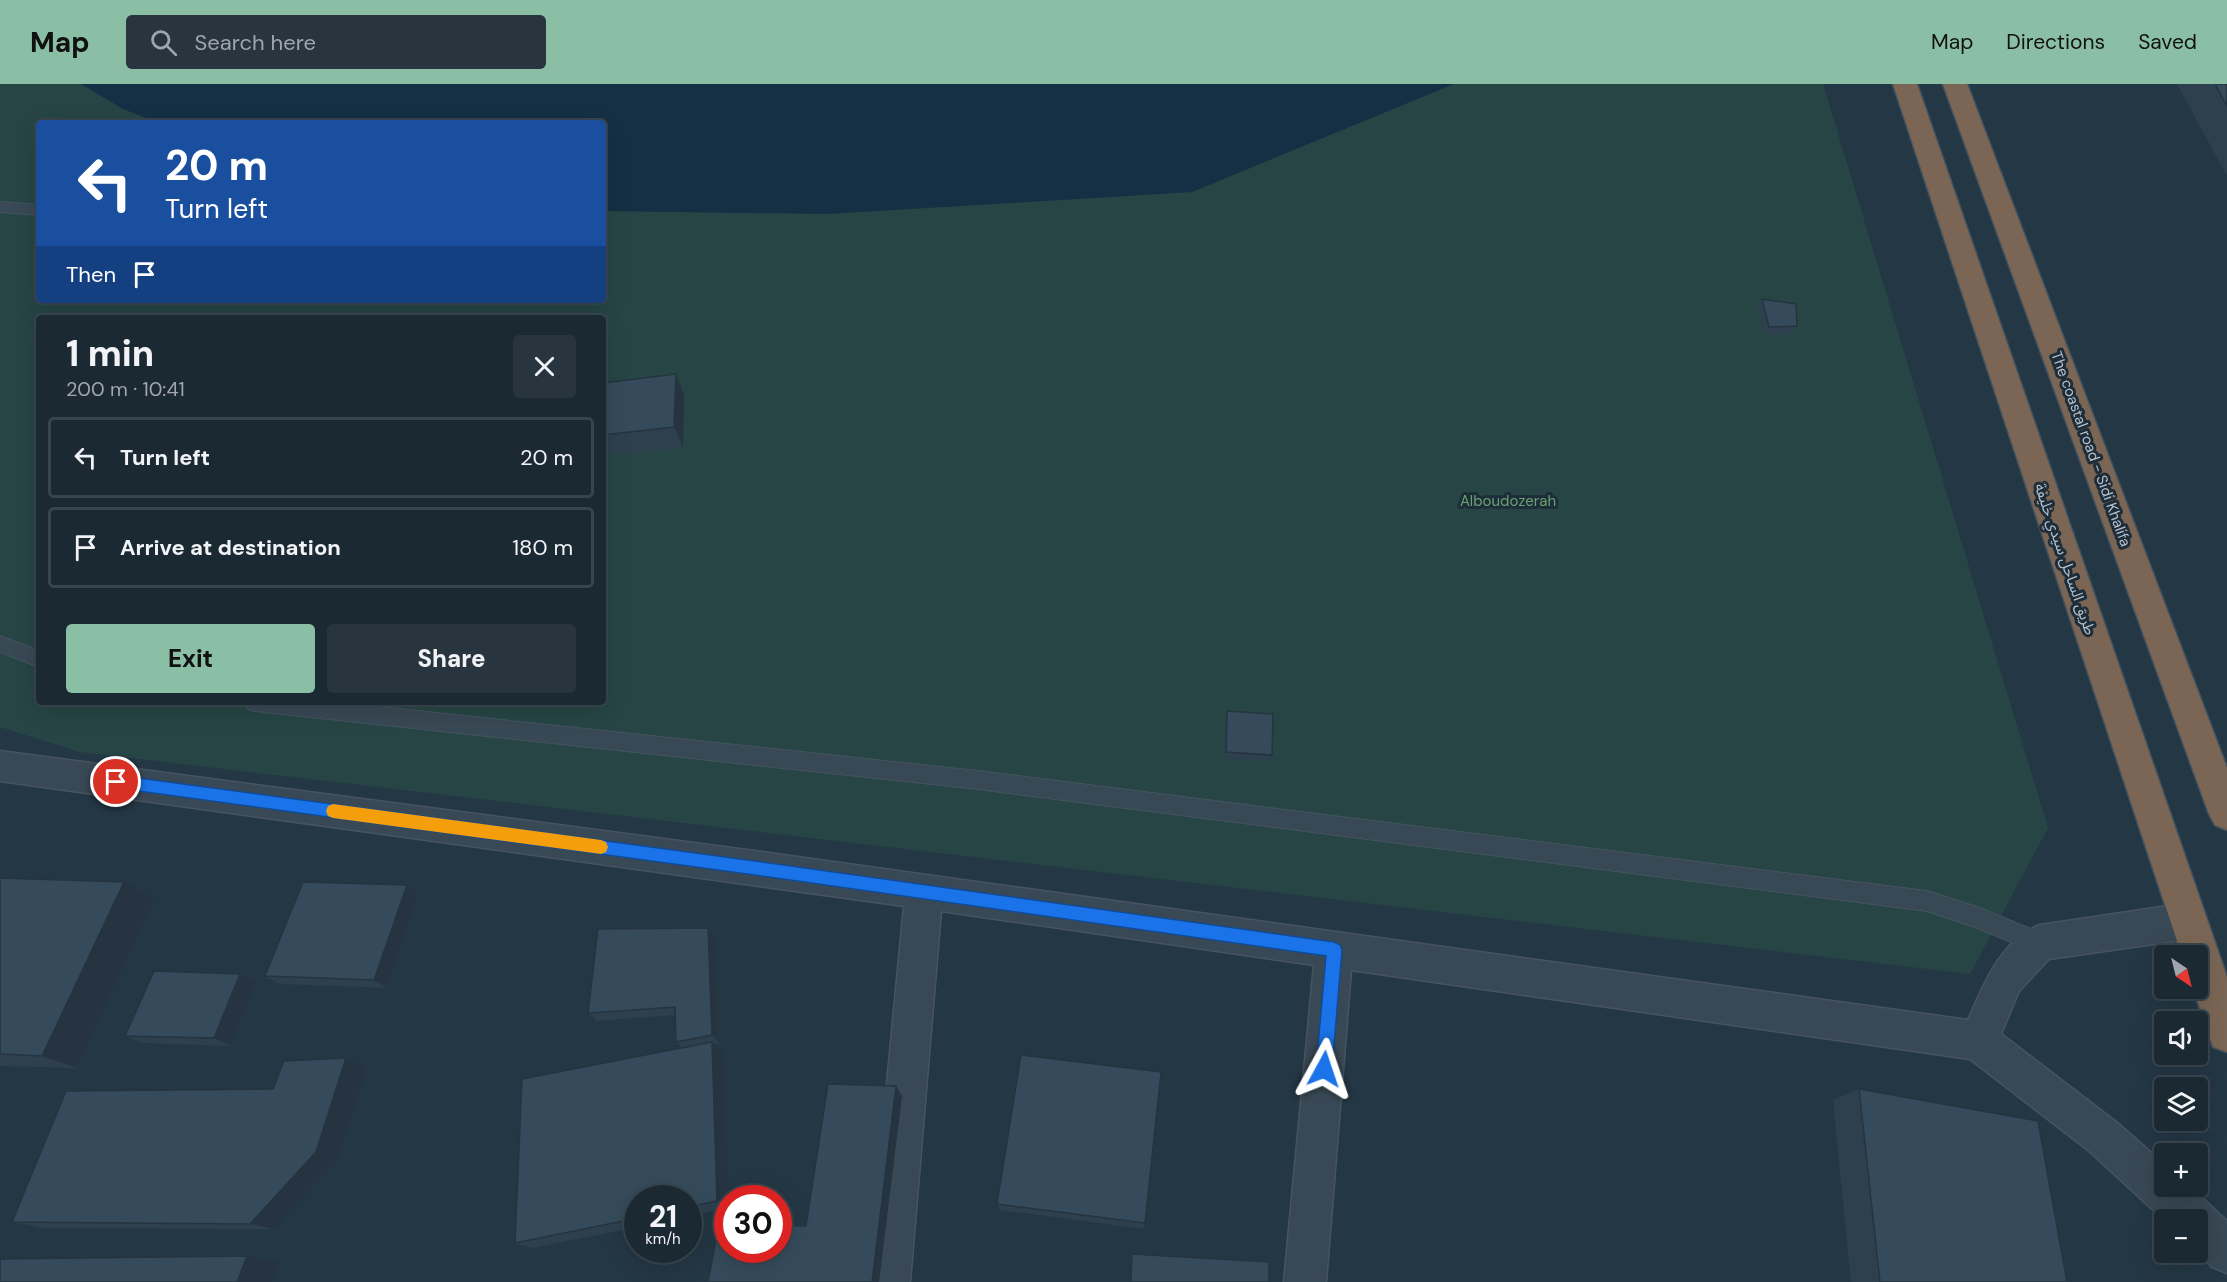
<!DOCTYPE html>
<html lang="en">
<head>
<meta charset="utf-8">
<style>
  :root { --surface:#1b2933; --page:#28353f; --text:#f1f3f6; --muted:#a0a6ac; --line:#39454e; --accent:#8abfa5 }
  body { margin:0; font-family:"DM Sans","Noto Sans Arabic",sans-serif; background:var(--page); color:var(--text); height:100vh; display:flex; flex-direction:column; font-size:22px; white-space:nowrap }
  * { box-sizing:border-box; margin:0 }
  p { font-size:20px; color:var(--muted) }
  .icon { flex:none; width:33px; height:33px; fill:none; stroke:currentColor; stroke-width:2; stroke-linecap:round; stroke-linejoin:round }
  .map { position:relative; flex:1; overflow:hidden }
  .sheet { position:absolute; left:36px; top:231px; width:570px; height:390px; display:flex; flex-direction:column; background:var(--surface); border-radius:6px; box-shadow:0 6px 24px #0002,0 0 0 2px var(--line) }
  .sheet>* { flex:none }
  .banner { position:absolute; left:36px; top:36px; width:570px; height:183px; border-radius:6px; box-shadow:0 6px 24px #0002,0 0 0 2px var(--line); background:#1a4fa0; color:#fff; overflow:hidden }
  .needle { width:39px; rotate:145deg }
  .buttons { position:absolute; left:2154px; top:861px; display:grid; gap:12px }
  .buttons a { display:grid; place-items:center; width:54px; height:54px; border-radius:6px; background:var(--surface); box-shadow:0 6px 24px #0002,0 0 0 2px var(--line); font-size:30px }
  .speed { position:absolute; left:624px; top:1101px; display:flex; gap:12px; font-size:30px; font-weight:700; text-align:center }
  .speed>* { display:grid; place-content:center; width:78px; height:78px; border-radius:50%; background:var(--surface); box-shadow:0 6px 24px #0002,0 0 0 2px var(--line); line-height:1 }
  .speed small { font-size:15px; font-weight:400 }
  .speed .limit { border:9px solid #d22; background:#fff; color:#111 }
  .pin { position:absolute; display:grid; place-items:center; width:51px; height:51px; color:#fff; margin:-26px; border:3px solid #fff; border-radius:50%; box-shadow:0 2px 6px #0007 }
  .me { position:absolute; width:66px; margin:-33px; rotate:5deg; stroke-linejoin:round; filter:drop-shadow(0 0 4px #0008) }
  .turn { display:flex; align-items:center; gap:21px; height:126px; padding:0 30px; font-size:27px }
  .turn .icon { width:78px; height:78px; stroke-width:2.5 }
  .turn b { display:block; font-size:42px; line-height:51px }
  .then { display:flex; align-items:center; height:57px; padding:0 30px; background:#0003; gap:12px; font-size:22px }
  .round { display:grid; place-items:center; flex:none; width:63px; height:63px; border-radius:6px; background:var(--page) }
  .overview { display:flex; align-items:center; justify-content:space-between; height:102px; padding:0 30px }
  h1 { font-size:36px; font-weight:800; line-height:45px }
  .primary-button { display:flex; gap:12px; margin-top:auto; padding:12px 30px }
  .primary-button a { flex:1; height:69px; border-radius:6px; background:var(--accent); color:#111; font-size:24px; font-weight:800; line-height:69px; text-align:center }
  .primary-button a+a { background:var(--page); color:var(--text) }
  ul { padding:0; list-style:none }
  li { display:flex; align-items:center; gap:18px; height:81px; margin:0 12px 9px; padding:0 18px; border:3px solid var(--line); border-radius:6px }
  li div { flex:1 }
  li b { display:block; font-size:22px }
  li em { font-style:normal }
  header { display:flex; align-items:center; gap:36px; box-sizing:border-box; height:84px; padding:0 30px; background:var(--accent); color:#111 }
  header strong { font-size:28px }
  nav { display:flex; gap:33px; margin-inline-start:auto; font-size:21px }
  .search { width:420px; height:54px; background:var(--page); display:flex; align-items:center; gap:15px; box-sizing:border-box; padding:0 21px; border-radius:6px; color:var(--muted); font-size:22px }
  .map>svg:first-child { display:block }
</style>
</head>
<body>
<header>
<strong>Map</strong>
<div class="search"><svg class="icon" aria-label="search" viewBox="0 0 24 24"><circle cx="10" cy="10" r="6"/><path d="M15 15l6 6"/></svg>Search here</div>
<nav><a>Map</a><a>Directions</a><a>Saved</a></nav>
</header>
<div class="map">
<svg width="2227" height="1198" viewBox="0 0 2227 1198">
  <rect width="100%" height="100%" fill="#243744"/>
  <!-- green -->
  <path fill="#264544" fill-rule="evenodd" d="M0,0H1823L2048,744L1970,890L79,668L0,643ZM39,39H603V216H39ZM39,234H603V618H39Z"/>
  <!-- water -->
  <polygon fill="#152f44" points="81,0 1454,0 1192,108 828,130 603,127 603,39 159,39 123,25"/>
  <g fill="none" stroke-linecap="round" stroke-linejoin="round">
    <defs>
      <g id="lane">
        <polygon points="0,118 39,121 39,131 0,128"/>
        <polygon points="0,552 39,567 39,583 0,568"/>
        <polygon points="244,618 334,618 978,687 1927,807 1977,823 2048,852 2051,859 2048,866 2040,870 1975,843 1927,827 978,705 254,627 247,624"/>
      </g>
      <path id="street" d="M0,667L762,768L1968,936C1984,900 2000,857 2040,841L2188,819L2201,825L2206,837L2201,849L2188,855L2049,875L2019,907L2001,950L2116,1038L2164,1080V1102H2189L2227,1137V1189L2212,1183L2198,1167V1136H2164L2088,1066L1970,975L1351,886L1326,1198H1284L1314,881L941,827L910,1198H868L904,822L0,697Z"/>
      <g id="highway">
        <polygon points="1893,0 1917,0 2227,893 2227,968 2213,963 2193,904 2198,904 2198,872 2182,872"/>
        <polygon points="1943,0 1967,0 2227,684 2227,746 2215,741 2209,730"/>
      </g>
    </defs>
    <!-- lane casing -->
    <use href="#lane" stroke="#455460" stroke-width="2"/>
    <!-- street casing -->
    <use href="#street" stroke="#455460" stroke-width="3"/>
    <!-- highway casing -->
    <use href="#highway" stroke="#43525e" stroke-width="3"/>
    <!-- lane -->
    <use href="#lane" fill="#384854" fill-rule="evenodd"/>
    <!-- street -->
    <use href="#street" fill="#384854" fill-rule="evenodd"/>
    <!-- highway -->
    <use href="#highway" fill="#7b6655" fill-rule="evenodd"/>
  </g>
  <!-- wall -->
  <g fill="#2e404e">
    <polygon points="2177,0 2227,0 2227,92"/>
    <polygon points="1762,215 1797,242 1792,250 1765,251 1757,223"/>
    <polygon points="603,299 684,311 683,363 603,372"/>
    <polygon points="1227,627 1272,671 1271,677 1225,674"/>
    <polygon points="0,794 155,815 77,984 0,982"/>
    <polygon points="419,811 387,904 280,900 265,892"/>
    <polygon points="715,852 719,959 714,960 723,968 728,1124 688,1132 688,1114 638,1114 638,1143 532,1164 515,1159 682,964 676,958 675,931 597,937 588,929"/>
    <polygon points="240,890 256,898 230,962 143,959 125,952"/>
    <polygon points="367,984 338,1076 274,1145 43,1144 12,1138"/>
    <polygon points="1161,988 1144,1145 1000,1126 997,1120"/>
    <polygon points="1859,1005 2067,1198 1851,1198 1833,1016"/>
  </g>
  <!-- shaded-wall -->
  <g fill="#253440">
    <polygon points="676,290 684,311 683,363 674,343"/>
    <polygon points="124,798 155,815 77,984 42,972"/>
    <polygon points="407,801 419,811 387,904 374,896"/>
    <polygon points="708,844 715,852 719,959 712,951"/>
    <polygon points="240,890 256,898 230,962 214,954"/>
    <polygon points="712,958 723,968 728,1114 728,1123 717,1117"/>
    <polygon points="346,974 367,984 338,1076 274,1145 250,1140"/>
    <polygon points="896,1002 902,1012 879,1198 872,1198"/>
    <polygon points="247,1172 278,1178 271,1198 237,1198"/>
  </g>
  <!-- building -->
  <g fill="#354b5b" stroke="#253440" stroke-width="1.5">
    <polygon points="2215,0 2227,0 2227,22"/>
    <polygon points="1762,215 1796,220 1797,242 1769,243"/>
    <polygon points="676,290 674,343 603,351 603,299"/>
    <polygon points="1227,627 1273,630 1272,671 1226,668"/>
    <polygon points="0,794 124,798 42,972 0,970"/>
    <polygon points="303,798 407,801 374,896 265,892"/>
    <polygon points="708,844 712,951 676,958 675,923 588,929 598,845"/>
    <polygon points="154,887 240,890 214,954 125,952"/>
    <polygon points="712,958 717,1117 688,1123 688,1114 638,1114 638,1134 515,1159 522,995"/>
    <polygon points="1021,971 1161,988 1145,1139 997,1120"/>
    <polygon points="346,974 316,1068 250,1140 12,1138 66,1007 273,1005 284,977"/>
    <polygon points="828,1000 896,1002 872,1198 708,1198 719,1139 728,1139 728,1166 778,1166 778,1141 806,1142"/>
    <polygon points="1859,1005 2038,1037 2067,1198 1880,1198"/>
    <polygon points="1132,1170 1269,1178 1269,1198 1131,1198"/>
    <polygon points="247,1172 237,1198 0,1198 0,1175"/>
  </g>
  <!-- route -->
  <polygon fill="#1a73e8" stroke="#114b97" stroke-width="1.5" points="116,691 762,778 1334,858 1340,861 1342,866 1332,985 1330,990 1324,993 1318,990 1316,985 1326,872 762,792 116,704 110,702 108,698 110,693"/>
  <!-- slow -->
  <polygon fill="#f59e0b" points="333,720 601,756 606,758 608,763 606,768 601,770 333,734 328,732 326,727 328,722"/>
  <g text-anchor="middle" stroke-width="6" stroke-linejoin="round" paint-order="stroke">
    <!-- street labels -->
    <g font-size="15" fill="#b6c2cd" stroke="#1d2d39">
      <text transform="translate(2091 365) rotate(70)" y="5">The coastal road - Sidi Khalifa</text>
      <text transform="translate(2065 475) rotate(71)" y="5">طريق الساحل سيدي خليفة</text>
    </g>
    <!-- park labels -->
    <g font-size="15" fill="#6aa16f" stroke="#1d2d39">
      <text x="1508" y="422">Alboudozerah</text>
    </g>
  </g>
</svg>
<div class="buttons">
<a><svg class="needle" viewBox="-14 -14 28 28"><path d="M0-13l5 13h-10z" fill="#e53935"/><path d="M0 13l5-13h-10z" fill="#a0a6ac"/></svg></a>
<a><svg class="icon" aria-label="sound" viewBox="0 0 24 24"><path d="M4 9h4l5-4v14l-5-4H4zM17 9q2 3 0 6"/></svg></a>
<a><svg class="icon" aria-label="layers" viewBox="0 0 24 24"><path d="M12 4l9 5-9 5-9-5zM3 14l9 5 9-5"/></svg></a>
<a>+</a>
<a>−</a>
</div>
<div class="speed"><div>21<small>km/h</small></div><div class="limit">30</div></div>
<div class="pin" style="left:116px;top:698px;background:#d93025"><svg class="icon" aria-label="arrive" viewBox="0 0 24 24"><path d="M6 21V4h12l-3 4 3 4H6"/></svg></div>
<svg class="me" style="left:1324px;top:985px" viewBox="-20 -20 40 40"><path d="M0-17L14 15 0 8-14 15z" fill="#1a73e8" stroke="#fff" stroke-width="4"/></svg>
<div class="banner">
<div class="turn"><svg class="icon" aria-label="left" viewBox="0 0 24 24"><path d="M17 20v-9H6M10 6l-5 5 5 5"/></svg><div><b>20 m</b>Turn left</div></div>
<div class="then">Then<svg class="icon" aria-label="arrive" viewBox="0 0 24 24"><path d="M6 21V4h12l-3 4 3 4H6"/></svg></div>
</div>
<section class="sheet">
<div class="overview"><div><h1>1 min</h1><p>200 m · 10:41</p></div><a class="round"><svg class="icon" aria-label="close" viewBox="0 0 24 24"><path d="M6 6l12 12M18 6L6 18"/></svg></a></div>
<ul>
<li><svg class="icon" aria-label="left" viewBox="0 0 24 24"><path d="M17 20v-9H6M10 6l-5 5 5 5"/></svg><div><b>Turn left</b></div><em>20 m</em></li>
<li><svg class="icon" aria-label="arrive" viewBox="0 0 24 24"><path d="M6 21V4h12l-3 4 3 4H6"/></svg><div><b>Arrive at destination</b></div><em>180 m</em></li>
</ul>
<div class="primary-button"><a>Exit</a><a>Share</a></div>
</section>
</div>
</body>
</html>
